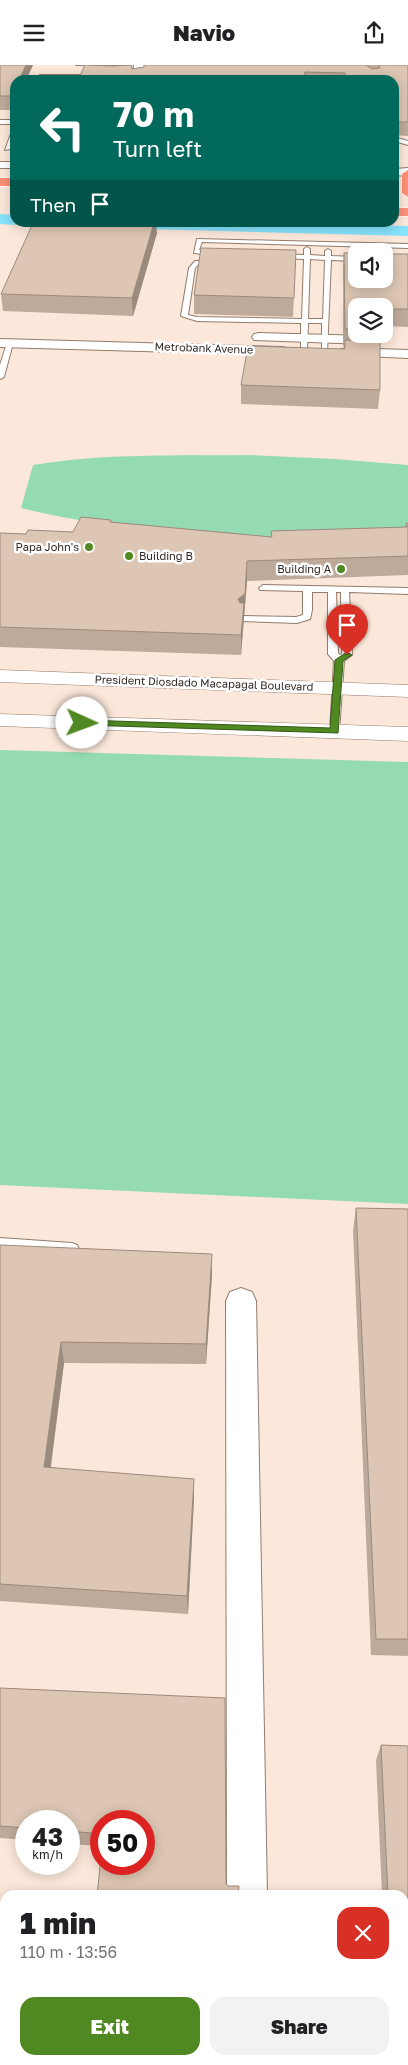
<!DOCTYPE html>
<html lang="en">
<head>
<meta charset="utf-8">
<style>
  :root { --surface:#fff; --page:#f2f2f2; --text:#202124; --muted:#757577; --accent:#508822 }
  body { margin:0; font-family:"Golos Text",sans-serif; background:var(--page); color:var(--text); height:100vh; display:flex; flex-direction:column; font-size:19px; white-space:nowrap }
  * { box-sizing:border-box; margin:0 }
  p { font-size:16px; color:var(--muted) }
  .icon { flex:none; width:28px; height:28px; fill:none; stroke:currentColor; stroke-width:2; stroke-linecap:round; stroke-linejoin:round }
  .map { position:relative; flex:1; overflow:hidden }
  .panel { position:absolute; left:0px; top:1825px; width:409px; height:175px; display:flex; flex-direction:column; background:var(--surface); border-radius:15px 15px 0 0; box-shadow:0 2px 12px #0003 }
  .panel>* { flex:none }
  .top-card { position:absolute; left:10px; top:10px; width:389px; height:152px; border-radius:15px; box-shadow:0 2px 12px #0003; background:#00695c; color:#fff; overflow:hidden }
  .controls { position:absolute; left:348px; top:178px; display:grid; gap:10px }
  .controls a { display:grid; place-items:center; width:45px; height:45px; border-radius:10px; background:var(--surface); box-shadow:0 2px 12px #0003; font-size:25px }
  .speed { position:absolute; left:15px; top:1745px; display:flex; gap:10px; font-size:25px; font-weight:700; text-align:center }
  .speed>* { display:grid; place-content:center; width:65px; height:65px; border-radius:50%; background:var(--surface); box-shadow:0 2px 12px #0003; line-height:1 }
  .speed small { font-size:12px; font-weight:400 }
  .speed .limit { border:8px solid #d22; background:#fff; color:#111 }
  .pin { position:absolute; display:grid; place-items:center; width:42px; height:42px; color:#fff; margin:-51px -21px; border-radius:50% 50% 50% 0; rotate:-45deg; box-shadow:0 0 5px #0007 }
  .pin .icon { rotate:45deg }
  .me { position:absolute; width:55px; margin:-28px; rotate:92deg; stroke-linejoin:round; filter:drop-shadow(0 0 4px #0008) }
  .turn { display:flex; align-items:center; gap:18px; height:105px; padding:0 20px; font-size:22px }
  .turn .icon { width:65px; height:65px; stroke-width:2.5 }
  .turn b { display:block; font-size:35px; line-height:42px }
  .then { display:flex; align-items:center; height:48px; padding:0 20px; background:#0003; gap:10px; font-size:19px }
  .round { display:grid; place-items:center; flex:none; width:52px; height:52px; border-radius:15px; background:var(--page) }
  .headline { display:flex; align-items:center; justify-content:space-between; height:85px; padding:0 20px }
  h1 { font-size:30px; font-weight:800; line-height:38px }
  .cta { display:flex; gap:10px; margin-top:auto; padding:10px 20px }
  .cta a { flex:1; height:58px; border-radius:15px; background:var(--accent); color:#fff; font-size:20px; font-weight:800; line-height:58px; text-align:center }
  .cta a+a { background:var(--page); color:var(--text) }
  header { display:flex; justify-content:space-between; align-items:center; height:65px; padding:0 20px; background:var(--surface); font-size:22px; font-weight:800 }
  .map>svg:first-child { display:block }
</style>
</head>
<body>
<header><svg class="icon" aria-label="menu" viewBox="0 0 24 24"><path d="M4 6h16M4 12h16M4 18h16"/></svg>Navio<svg class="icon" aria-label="share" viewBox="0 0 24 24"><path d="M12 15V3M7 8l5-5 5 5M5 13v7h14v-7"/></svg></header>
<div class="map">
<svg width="408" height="2000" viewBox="0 0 408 2000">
  <rect width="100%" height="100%" fill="#fce8da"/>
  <!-- green -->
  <g fill="#94dbb3">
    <path d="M250,390L335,394L408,400V470C279,474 147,474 21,443L33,400C104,388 178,391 250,390Z"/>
    <polygon points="0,685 408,697 408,1139 0,1120"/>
  </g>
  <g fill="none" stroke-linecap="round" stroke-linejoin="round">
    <!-- canal -->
    <g fill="#87e2fb" fill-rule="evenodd">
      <polygon points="0,149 15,150 15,158 21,158 15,160 0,159"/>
      <polygon points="100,158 272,158 408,161 408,171 108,163 102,161"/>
    </g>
    <defs>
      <g id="service">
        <polygon points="76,0 108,0 106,1"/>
        <polygon points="40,10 98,10 100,11 38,12"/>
        <rect x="0" y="55" width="15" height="4"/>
        <polygon points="15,64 15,72 10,84 5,85 12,66"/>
        <polygon points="394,72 408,76 408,80 394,76"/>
        <polygon points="197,174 408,179 408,183 202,177 199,185 220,188 220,190 218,191 194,188"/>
        <path d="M307,182L310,184V190L325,191V186L328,184L331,186V191L356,192V196L331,195L327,288L322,287V258H308L307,286L304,288L301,286V258L197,256L181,251L189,203L195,196L216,195L218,196V198L199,199L195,203L188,250L197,252L302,254L304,194L280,193L277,191L280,189L304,190V184ZM310,194L325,195L323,254H308Z"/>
        <polygon points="10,276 13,278 4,312 0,314 0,300 7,278"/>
        <path d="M263,520L408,523V529L349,527L352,590L344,596L339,668L335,669L330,666L334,596L328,589V527H312V545L310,554L297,558L241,556L239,554L244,551L296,552L303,550V526L260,525L259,523ZM336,527H341L342,589L340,590L338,588Z"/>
        <polygon points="0,1173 72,1178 77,1180 79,1184 77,1188 72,1190 0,1185"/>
      </g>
      <g id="minor">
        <polygon points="134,0 144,0 142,15 132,15"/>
        <rect x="0" y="97" width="15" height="6"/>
        <polygon points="408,103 408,111 394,110 394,104"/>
        <polygon points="259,268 367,271 372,272 374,275 372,278 367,279 254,275 252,272 254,269"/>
        <polygon points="0,274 282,282 287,283 289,286 287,289 282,290 0,282"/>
        <polygon points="346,283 408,285 408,293 341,290 339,287 341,284"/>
        <polygon points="241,1223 252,1227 256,1236 267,1830 227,1830 226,1236 230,1227"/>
        <rect x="228" y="1995" width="42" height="5"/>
      </g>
      <g id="secondary">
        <polygon points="0,605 408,620 408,632 0,617"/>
        <polygon points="0,649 408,662 408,676 0,661"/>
      </g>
      <g id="trunk">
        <polygon points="408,105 408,132 402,128 402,109"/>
        <rect x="0" y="113" width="15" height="8"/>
        <rect x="394" y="143" width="14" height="8"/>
      </g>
    </defs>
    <!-- service casing -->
    <use href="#service" stroke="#927c6c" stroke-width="2"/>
    <!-- minor casing -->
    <use href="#minor" stroke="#927c6c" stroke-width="2"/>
    <!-- secondary casing -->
    <use href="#secondary" stroke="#927c6c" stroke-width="1"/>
    <!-- trunk casing -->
    <use href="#trunk" stroke="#fff" stroke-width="1"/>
    <!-- service -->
    <use href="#service" fill="#fff" fill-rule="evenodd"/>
    <!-- minor -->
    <use href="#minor" fill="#fff" fill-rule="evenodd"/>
    <!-- secondary -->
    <use href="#secondary" fill="#fff" fill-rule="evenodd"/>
    <!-- trunk -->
    <use href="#trunk" fill="#fe9078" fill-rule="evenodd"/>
  </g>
  <!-- wall -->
  <g fill="#beaa9a">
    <polygon points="0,0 33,0 26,15 15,15 15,42 14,45 0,45"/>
    <polygon points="144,0 408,0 408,71 394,70 394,15 78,15 88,1 132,4 144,2"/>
    <polygon points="157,168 133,251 3,246 1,229"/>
    <polygon points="296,185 293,252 194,249 194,230"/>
    <polygon points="344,188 408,189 408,262 384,261 384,241 356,241 356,269 380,269 380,325 378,344 241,339 241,320 344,284 344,281 343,281 343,205"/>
    <polygon points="111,455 111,457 271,472 271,466 405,463 406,458 408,458 408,510 247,516 241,590 0,582 0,468 26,469 73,467"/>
    <polygon points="356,1143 408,1144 408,1591 371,1590 353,1165"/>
    <polygon points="0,1180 212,1210 206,1299 64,1298 51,1402 194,1433 188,1549 0,1536"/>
    <polygon points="0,1623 226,1819 144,1799 101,1756 101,1781 69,1779 69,1756 26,1756 26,1775 0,1773"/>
    <polygon points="381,1680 408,1681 408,2000 390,2000 390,1995 404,1995 404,1830 382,1830 376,1695"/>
  </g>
  <!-- shaded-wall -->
  <g fill="#9b8b7d">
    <polygon points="26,0 33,0 26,15 19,15"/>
    <polygon points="88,0 132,0 131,6 88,8"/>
    <polygon points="15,25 15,42 14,45 12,31"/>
    <polygon points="154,158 156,158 157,168 133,251 132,233"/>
    <polygon points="247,496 247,516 241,590 241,570 238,534"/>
    <polygon points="212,1189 212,1210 206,1299 206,1279"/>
    <polygon points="61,1277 64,1298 48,1421 44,1402"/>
    <polygon points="194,1414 194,1433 188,1549 187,1531"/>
  </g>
  <!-- building -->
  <g fill="#ddc6b3" stroke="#9b8b7d">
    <polygon points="0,0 26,0 19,15 15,15 15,25 12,31 0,31"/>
    <polygon points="85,0 113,1 131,0 132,4 144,2 144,0 366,0 372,4 380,3 379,0 408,0 408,57 394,57 394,15 345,15 345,8 305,7 304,15 78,15"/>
    <polygon points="33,158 154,158 132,233 1,229"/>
    <polygon points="201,183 296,185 294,233 194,230"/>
    <polygon points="344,188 356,188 356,214 384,214 384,189 408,189 408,244 384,244 384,241 356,241 356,264 345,264"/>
    <polygon points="345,275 380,276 380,325 241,320 248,281 345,284"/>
    <polygon points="81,452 111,455 110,457 272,472 271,466 407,462 406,458 408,458 408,491 247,496 245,529 238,534 240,538 244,538 241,570 0,562 0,468 26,469 28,465 73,467"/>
    <polygon points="356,1143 408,1144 408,1574 376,1574"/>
    <polygon points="0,1180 212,1189 206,1279 61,1277 44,1402 194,1414 187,1531 0,1519"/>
    <polygon points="0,1623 225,1633 226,1819 228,1821 239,1821 238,1830 97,1830 101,1793 101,1799 144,1799 144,1756 101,1756 101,1769 69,1766 69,1756 26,1756 26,1763 0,1761"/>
    <polygon points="381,1680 408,1681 408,2000 396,2000 396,1995 404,1995 404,1830 388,1830"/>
    <rect x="78" y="1995" width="156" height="5"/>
  </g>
  <!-- route -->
  <polygon fill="#508822" stroke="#345816" points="347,587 352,590 343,596 338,668 82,660 77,658 82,655 330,663 335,595"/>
  <!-- markers -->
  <g fill="#508822" stroke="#fff" stroke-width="2">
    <circle cx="89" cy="482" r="5"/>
    <circle cx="129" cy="491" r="5"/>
    <circle cx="341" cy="504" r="5"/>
  </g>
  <g text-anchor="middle" stroke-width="5" stroke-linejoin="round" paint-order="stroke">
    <!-- far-street labels -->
    <g font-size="11" fill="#332923" stroke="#fff">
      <text transform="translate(204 283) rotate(2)" y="4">Metrobank Avenue</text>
      <text transform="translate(204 618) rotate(2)" y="4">President Diosdado Macapagal Boulevard</text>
    </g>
    <!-- far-poi labels -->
    <g font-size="11" fill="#332923" stroke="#fff" text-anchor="end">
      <text x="79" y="486">Papa John's</text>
      <text x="139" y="495" text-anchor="start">Building B</text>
      <text x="331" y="508">Building A</text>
    </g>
  </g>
</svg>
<div class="controls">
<a><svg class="icon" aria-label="sound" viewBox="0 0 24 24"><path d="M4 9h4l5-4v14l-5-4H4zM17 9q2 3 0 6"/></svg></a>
<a><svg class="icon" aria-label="layers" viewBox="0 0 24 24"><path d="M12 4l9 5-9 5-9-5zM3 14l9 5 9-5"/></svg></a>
</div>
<div class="speed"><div>43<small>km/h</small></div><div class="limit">50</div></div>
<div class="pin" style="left:347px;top:590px;background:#d93025"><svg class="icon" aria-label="arrive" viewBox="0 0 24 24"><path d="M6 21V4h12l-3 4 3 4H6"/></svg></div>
<svg class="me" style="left:82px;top:658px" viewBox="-20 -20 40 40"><circle r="19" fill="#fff"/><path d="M0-13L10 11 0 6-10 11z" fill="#508822"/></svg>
<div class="top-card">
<div class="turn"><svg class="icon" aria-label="left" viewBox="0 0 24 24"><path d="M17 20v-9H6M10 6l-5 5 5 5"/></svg><div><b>70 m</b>Turn left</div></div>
<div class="then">Then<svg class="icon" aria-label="arrive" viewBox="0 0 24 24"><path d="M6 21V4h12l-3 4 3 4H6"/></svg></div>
</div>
<section class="panel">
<div class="headline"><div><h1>1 min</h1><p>110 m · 13:56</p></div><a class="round" style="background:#d93025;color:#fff"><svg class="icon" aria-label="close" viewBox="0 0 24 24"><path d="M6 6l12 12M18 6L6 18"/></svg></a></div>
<div class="cta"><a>Exit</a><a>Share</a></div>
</section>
</div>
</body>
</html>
